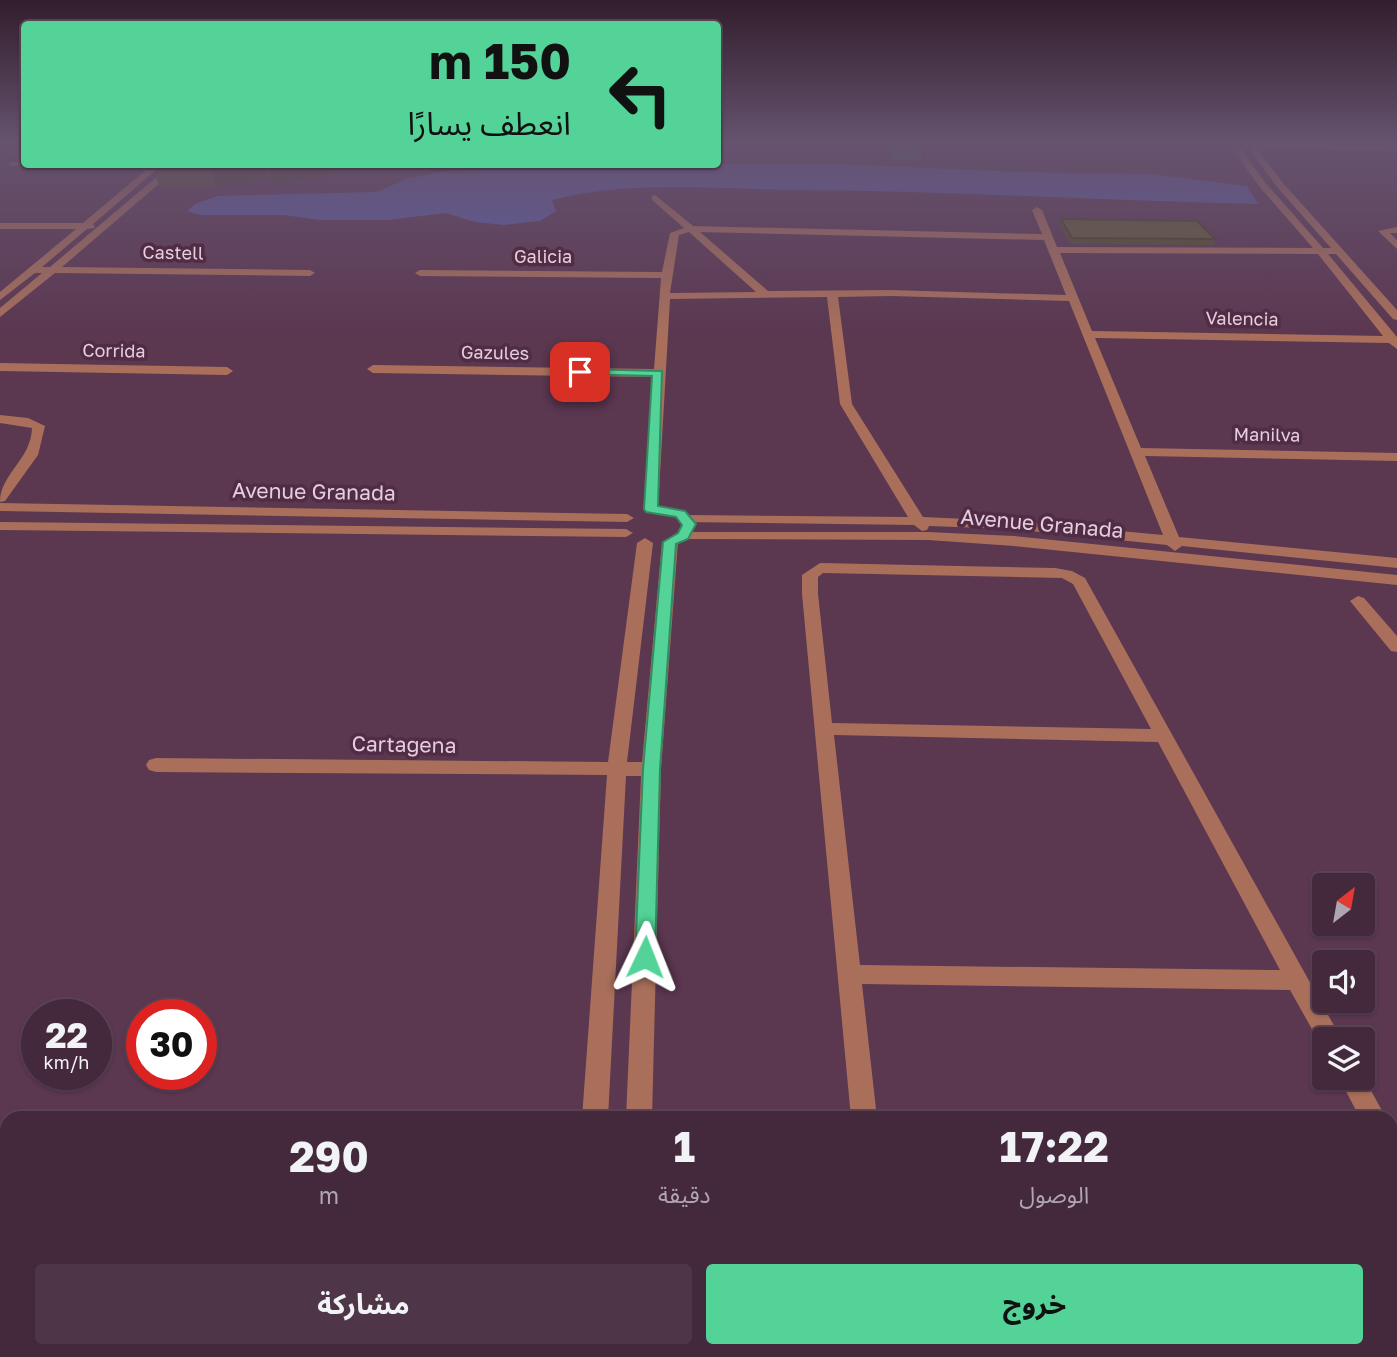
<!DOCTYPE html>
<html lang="ar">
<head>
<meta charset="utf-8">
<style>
  :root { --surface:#44293c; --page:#4e3547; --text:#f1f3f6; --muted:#afa6af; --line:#5c4556; --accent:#53d397 }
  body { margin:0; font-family:"Golos Text","Noto Sans Arabic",sans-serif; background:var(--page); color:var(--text); direction:rtl; height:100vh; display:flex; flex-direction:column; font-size:26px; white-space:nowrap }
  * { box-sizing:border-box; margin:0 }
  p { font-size:23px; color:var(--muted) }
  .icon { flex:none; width:38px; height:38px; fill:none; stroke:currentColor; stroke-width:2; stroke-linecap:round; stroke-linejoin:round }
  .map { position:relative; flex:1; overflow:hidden; direction:ltr }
  .details { position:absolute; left:0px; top:1111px; width:1398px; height:247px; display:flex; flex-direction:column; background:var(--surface); border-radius:21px 21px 0 0; box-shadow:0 2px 5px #0004,0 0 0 2px var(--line); direction:rtl }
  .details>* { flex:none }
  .guide { position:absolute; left:21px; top:21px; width:700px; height:147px; border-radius:7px; box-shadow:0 2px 5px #0004,0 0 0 2px var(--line); direction:rtl; background:#53d397; color:#111; overflow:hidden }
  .needle { width:46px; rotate:31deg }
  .tools { position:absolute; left:1312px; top:873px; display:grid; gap:14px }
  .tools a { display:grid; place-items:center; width:63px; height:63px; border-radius:7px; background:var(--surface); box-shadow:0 2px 5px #0004,0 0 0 2px var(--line); font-size:35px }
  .speed { position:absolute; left:21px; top:999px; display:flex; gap:14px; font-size:35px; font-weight:700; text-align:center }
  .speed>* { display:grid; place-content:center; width:91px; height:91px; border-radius:50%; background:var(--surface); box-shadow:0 2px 5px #0004,0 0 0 2px var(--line); line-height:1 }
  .speed small { font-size:18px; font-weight:400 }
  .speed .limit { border:10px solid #d22; background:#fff; color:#111 }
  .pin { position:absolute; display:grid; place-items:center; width:60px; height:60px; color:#fff; margin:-30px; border-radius:14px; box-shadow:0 4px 10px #0006 }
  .me { position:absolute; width:77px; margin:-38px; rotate:2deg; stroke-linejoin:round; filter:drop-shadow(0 0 5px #0008) }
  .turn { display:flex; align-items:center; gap:24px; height:147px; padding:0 35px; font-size:32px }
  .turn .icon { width:91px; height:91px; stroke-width:2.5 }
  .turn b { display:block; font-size:49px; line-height:60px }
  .eta { display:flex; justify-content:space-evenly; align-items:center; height:119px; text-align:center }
  .eta b { font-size:42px; font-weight:700; line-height:49px }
  .action { display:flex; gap:14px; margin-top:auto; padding:14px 35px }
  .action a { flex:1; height:80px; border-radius:7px; background:var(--accent); color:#111; font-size:28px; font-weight:700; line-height:80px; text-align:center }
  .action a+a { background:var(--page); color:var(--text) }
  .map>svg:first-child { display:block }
</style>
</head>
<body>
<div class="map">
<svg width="1397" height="1357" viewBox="0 0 1397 1357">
  <rect width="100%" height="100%" fill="#5b3750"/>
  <!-- green -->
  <polygon fill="#2a7552" points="892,144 922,144 921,160 891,159"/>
  <!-- water -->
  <path fill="#5b5eaa" d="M731,164H841L1020,172L1151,174L1247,186L1258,204C1107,201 957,191 806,190C720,190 636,179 552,200L556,211L540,221L504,225L475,222L446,213L387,220H320L284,215H201L187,211L195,204L218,196L376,192L407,179L444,171Z"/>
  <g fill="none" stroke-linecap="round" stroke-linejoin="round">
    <!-- minor -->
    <g fill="#a96f5b" fill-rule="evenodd">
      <path d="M1229,144H1237L1265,182L1323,248H1331L1277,187L1248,147L1239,144L1397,147V151L1256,147L1283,183L1397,310V320L1393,319L1336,254H1328L1397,337V349L1389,343L1095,338L1141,448L1397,453V461L1145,456L1179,537L1397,558V568L1182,546L1175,551L1167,545L1012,529L929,526L927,530L922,531L914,525L681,522L679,519L686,515L908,517L840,404L827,297L670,299L658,509L651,513L644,509L653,377L373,373L367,369L373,365L654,369L661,278L420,276L415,273L420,270L662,272L670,233L684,228L652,200V196L655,195L693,226L1042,234L1032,210L1037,207L1042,210L1057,247L1313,248L1259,186ZM689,232L756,292L670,293L679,235ZM700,232L1044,240L1066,295L890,290L768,291ZM1060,253L1318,254L1383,336L1092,331ZM890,296L1069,301L1163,535L1012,521L923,517L852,404L838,297Z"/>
      <polygon points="11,162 24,162 28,164 8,166"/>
      <polygon points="153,164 163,164 93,224 95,228 87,229 42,267 50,267 172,164 182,164 62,267 310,270 315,273 310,276 55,273 0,317 0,308 42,273 35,273 0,300 0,292 76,229 0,229 0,223 83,223"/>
      <polygon points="1397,227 1397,233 1390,233 1397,240 1397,249 1378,231"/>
      <polygon points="0,363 227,367 233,371 227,375 0,371"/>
      <path d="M0,415L28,418L45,426L38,455L5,501L0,502C0,474 31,460 32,428L0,423Z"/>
      <polygon points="0,503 627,514 634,518 627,522 0,511"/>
      <polygon points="0,522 626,529 633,533 626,537 0,530"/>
      <polygon points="683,532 928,532 1014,536 1397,575 1397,585 1014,546 928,540 678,539 676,536"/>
      <polygon points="670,537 678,542 661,769 652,1118 626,1118 641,776 626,776 608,1118 582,1118 607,775 156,772 149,770 146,765 149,760 156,758 608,762 637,543 645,538 653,543 627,762 642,762 662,542"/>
      <path d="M820,563L1055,568L1072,571L1085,578L1342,1040H1325V1049L1322,1047L1290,990L862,984L877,1118H851L802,594V575ZM823,573L1062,578L1073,584L1151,729L832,723L818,594V577ZM834,735L1158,742L1280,970L860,965Z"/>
      <polygon points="1358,596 1364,598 1397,636 1397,652 1391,651 1350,601"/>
      <polygon points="1363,1076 1386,1118 1360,1118 1339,1078"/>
      <polygon points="1391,1139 1397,1141 1397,1175 1391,1172"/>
      <rect x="0" y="1163" width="7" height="26"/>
      <polygon points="1391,1236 1397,1237 1397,1265 1391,1264"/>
      <polygon points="1391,1338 1397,1338 1397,1357 1355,1357 1352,1351 1391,1351"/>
      <polygon points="224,1351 255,1351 252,1357 221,1357"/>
      <polygon points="596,1351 649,1351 648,1357 598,1357"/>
      <polygon points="1036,1351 1066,1351 1067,1357 1037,1357"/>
    </g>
  </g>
  <!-- wall -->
  <g fill="#544d28">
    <polygon points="24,144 24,159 12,158 8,148"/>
    <polygon points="155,164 328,164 330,176 272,184 269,178 216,187 159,187 153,166"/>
    <polygon points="1061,219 1215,239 1213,245 1071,244 1060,225"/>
  </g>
  <!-- shaded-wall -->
  <g fill="#453f20">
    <polygon points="220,164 266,164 269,178 216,187 211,166"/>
    <polygon points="268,164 328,164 330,176 272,184"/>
    <polygon points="381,164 418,164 382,169"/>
  </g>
  <!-- building -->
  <g fill="#625a2e" stroke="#453f20" stroke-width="2">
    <polygon points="15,144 24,144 24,148 8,148"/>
    <polygon points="155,164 220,164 211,166 153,166"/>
    <polygon points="1061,219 1197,221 1215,239 1072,238"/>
  </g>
  <!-- sky -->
  <linearGradient id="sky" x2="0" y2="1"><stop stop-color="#321e2c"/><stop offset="0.43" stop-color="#66536f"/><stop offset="1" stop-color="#66536f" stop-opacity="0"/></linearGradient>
  <rect width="1397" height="334" fill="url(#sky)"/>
  <!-- route -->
  <polygon fill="#53d397" stroke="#368962" stroke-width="2" points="580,369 662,371 658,506 685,511 696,524 688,539 676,544 660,769 655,957 652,963 645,966 638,963 635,957 643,769 663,542 678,533 682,525 676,517 646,512 644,509 652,376 576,374 576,370"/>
  <g text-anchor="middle" stroke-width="7" stroke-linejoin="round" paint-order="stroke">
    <!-- far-street labels -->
    <g font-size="18" fill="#e6cedd" stroke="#502c45">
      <text transform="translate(173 253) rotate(1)" y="6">Castell</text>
      <text x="543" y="263">Galicia</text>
      <text transform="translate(1242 319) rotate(1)" y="6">Valencia</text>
      <text transform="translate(114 351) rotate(1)" y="6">Corrida</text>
      <text transform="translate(495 353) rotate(1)" y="6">Gazules</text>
      <text transform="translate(1267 435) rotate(1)" y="6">Manilva</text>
    </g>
    <!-- street labels -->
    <g font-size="21" fill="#e6cedd" stroke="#502c45">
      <text transform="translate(314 492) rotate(1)" y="7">Avenue Granada</text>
      <text transform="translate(1042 524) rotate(5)" y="7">Avenue Granada</text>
      <text transform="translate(404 745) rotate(1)" y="7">Cartagena</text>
    </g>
  </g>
</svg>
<div class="tools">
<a><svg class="needle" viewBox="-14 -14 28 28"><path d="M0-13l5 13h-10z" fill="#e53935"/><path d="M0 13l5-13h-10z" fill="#afa6af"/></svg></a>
<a><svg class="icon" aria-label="sound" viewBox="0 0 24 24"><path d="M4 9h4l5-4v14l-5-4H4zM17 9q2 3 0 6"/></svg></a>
<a><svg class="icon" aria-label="layers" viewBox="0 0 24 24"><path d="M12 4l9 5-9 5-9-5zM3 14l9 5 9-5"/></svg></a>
</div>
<div class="speed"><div>22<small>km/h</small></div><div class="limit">30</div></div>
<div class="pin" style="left:580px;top:372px;background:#d93025"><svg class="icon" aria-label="arrive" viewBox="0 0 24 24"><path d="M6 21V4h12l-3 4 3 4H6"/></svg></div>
<svg class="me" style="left:645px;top:957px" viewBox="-20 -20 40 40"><path d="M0-17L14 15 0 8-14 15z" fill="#53d397" stroke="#fff" stroke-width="4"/></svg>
<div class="guide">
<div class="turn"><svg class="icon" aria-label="left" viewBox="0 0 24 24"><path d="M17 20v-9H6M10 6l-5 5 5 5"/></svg><div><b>150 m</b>انعطف يسارًا</div></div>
</div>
<section class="details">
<div class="eta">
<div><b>17:22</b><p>الوصول</p></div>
<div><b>1</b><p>دقيقة</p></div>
<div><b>290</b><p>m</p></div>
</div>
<div class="action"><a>خروج</a><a>مشاركة</a></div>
</section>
</div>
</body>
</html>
